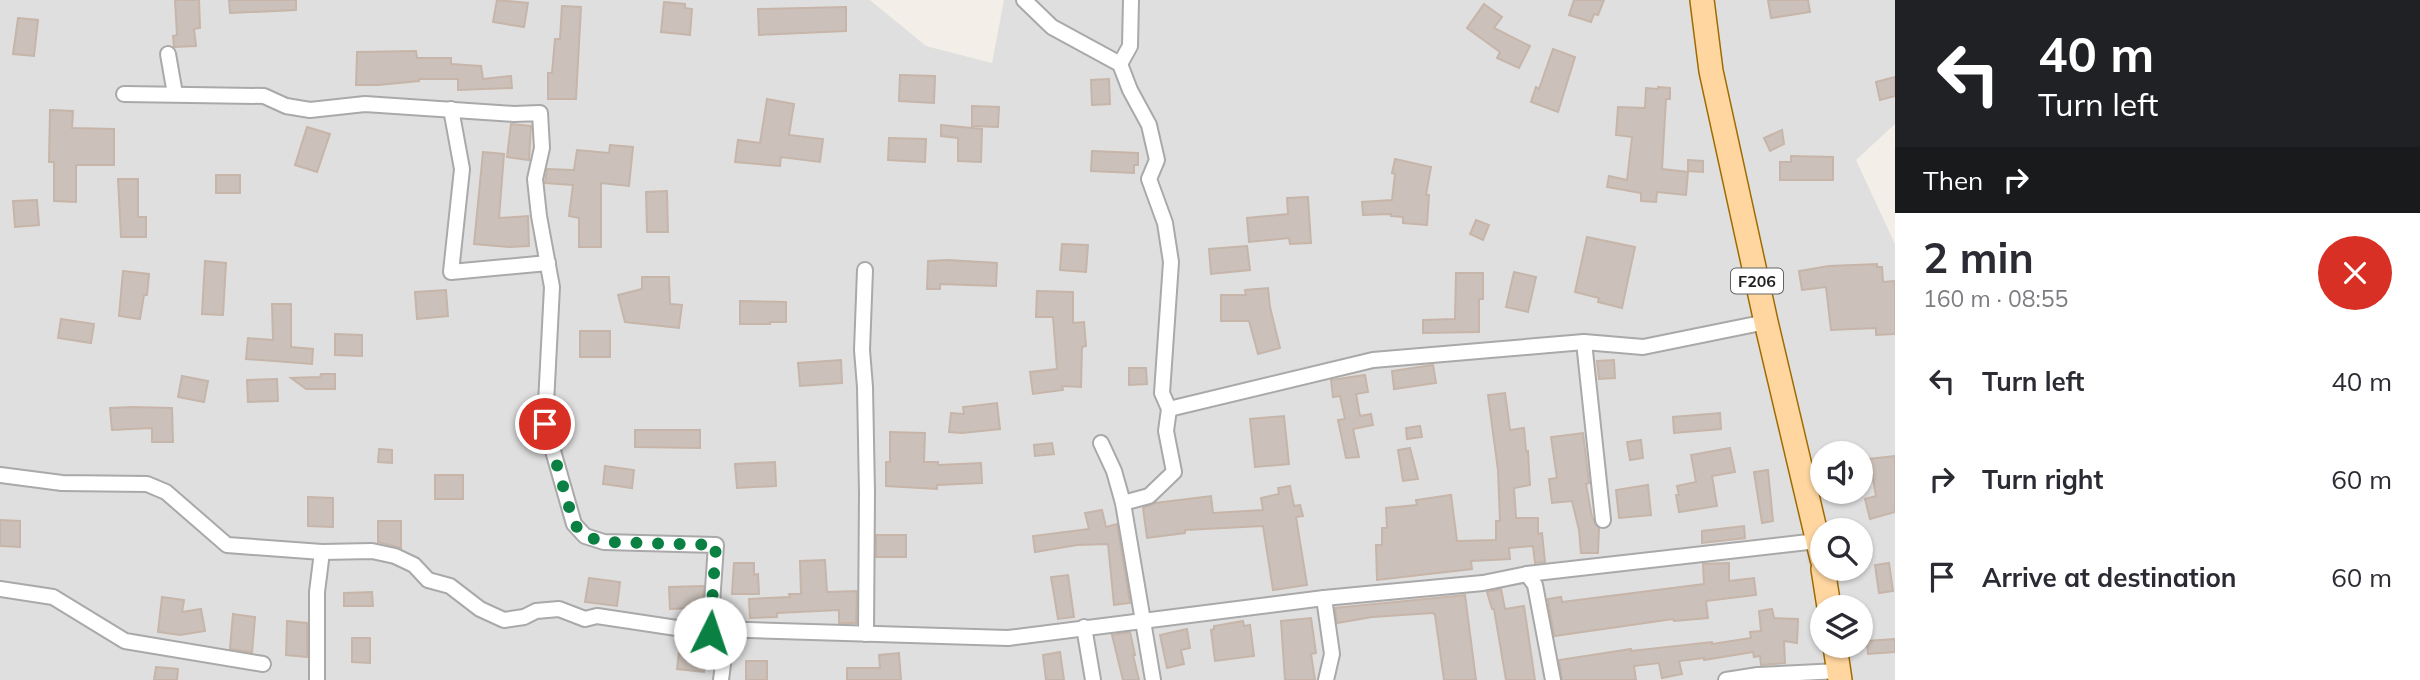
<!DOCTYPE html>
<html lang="en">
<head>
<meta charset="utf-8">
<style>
  :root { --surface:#fff; --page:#f2f2f3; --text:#2b2b33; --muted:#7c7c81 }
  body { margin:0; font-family:Mulish,sans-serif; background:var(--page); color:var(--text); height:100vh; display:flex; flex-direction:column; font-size:26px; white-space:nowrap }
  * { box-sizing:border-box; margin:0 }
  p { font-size:23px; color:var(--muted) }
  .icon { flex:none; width:38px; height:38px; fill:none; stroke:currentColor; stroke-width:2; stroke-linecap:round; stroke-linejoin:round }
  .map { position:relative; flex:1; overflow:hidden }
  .drawer { display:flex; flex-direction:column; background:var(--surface); width:525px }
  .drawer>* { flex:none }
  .banner { background:#202124; color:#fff; overflow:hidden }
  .fabs { position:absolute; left:1810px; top:441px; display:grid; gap:14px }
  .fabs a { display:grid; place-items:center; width:63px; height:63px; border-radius:50%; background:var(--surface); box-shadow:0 2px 5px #0004; font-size:35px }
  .pin { position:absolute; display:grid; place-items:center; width:60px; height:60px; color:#fff; margin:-30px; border:4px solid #fff; border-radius:50%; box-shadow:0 2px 7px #0007 }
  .me { position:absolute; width:77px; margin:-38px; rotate:4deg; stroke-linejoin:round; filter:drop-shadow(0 0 5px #0008) }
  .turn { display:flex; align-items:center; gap:24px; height:147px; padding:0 28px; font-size:32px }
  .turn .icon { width:91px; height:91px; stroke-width:2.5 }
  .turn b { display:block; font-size:49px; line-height:60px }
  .then { display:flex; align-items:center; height:66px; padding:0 28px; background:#0003; gap:14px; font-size:26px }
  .round { display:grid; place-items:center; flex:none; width:74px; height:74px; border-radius:37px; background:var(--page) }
  .headline { display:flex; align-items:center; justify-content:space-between; height:119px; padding:0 28px }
  h1 { font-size:42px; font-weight:700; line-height:52px }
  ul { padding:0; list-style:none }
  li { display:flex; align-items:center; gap:21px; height:98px; padding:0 28px }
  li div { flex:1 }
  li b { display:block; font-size:26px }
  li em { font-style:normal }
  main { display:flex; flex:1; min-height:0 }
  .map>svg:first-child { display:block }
</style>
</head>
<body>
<main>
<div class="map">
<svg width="1895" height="680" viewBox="0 0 1895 680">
  <rect width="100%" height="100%" fill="#f3efe8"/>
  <!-- residential -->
  <path fill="#e0dfdf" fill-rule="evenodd" d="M0,0H870L926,46L992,63L1004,0H1895V124L1856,160L1895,244V680H0ZM1822,453H1860V492H1822ZM1822,530H1860V569H1822ZM1822,607H1860V646H1822Z"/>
  <!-- building -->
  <g fill="#cbc1ba" stroke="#c6b5a8" stroke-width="2">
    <polygon points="175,0 199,0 200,28 194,29 196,46 174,47 173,36 177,35"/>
    <polygon points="229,0 296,0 296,10 230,13"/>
    <polygon points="497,0 528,3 524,27 493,22"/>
    <polygon points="1574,0 1604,0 1598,15 1594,14 1591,22 1569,15"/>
    <polygon points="1768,0 1808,0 1810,12 1771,18"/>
    <polygon points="664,2 685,4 685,8 692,9 690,35 661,32"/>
    <polygon points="1484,4 1502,17 1494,28 1530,46 1519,68 1497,58 1500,52 1467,28"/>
    <polygon points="562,6 581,7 576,99 548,99 548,73 552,73 555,39 560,39"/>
    <polygon points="846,7 846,31 759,35 758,9"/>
    <polygon points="18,18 38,20 34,56 13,54"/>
    <polygon points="1553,49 1575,57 1558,112 1531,102 1536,87 1539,89"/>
    <polygon points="416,51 417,58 451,58 451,64 481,66 483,79 511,76 512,88 458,90 458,79 419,79 419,81 378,85 356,85 357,52"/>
    <polygon points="900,75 935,76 934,103 899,101"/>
    <polygon points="1895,77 1895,96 1880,100 1876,82"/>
    <polygon points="1109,79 1110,104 1092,105 1091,80"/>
    <polygon points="1658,87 1670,88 1670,99 1666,99 1662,169 1688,172 1686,195 1657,192 1656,202 1641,201 1641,193 1607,187 1609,176 1627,180 1632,137 1616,135 1618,107 1645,108 1646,88 1658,89"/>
    <polygon points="767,99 794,104 789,135 823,139 820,162 781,157 780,166 735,162 738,140 760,143"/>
    <polygon points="972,106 999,107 998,127 972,126"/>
    <polygon points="50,110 73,111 72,128 114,129 114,165 76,165 76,202 54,201 54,162 49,162"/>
    <polygon points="511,124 531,126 529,160 507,157"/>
    <polygon points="941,125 982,129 981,162 958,161 958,138 941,136"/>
    <polygon points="307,127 330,134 317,172 295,165"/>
    <polygon points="1782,130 1784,144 1770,151 1764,138"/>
    <polygon points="889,138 926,139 925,162 888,160"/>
    <polygon points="610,145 633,147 629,186 601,183 601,247 579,247 579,218 569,216 573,185 545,183 547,169 574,170 577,150 609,153"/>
    <polygon points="1092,151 1138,153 1138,165 1134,165 1134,173 1091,171"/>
    <polygon points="483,152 504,154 499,218 528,216 529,246 509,247 474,244"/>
    <polygon points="1791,156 1833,157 1833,180 1780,180 1780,162 1791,162"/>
    <polygon points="1395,159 1431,167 1426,195 1429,195 1427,225 1403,223 1403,217 1391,216 1391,214 1363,215 1362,202 1392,200 1395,174 1392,173"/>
    <polygon points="1688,160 1703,161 1703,172 1688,171"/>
    <rect x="216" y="175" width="24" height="18"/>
    <polygon points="118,179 138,179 138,217 146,217 146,237 121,237"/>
    <polygon points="667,191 668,232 647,232 646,192"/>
    <polygon points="1308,197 1311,243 1290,244 1289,238 1249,242 1247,218 1288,214 1287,198"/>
    <polygon points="37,200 39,225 15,227 13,201"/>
    <polygon points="1476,220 1489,225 1483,240 1470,234"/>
    <polygon points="1587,237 1635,247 1622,308 1598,302 1599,298 1575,292"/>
    <polygon points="1062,244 1088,245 1086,272 1060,270"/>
    <polygon points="1247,246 1250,270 1211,274 1209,249"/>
    <polygon points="948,260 997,263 996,286 940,284 940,289 927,289 928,261"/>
    <polygon points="205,261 226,263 223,315 202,314"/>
    <polygon points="1877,264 1877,267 1882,267 1883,282 1894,281 1895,285 1895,334 1876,335 1876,328 1831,330 1826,287 1802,290 1799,271 1829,266"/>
    <polygon points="123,271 149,274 147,295 144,295 140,319 119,316"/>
    <polygon points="1514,272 1536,277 1528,312 1506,307"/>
    <polygon points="1456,273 1483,273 1483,299 1479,299 1479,332 1423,333 1423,320 1455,319"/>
    <polygon points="642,277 669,277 670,304 682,305 679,328 625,322 618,295 642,289"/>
    <polygon points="1268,288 1270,307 1280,348 1258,354 1249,321 1221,321 1221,295 1246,295 1245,290"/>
    <polygon points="446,290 448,316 417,319 415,292"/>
    <polygon points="1037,291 1073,292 1073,323 1084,322 1086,346 1082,347 1081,387 1062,386 1063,390 1033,394 1030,372 1057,369 1053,317 1036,317"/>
    <polygon points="740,301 786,302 786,322 770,322 770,324 740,324"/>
    <polygon points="272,304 291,304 291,347 313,349 312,364 246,359 248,338 273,340"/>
    <polygon points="61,319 94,324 91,343 58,338"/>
    <rect x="580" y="331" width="30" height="26"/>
    <polygon points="335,334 362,335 362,356 335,355"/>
    <polygon points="841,360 842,383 800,386 798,363"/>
    <polygon points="1614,360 1615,378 1599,379 1597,361"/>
    <polygon points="1433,365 1436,383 1394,389 1392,371"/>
    <polygon points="1129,368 1146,368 1147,384 1129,385"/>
    <polygon points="321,374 335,374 335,389 306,389 291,378 320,377"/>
    <polygon points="1365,375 1368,392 1356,394 1360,416 1371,414 1373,425 1353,429 1359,457 1346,458 1338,420 1345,419 1340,396 1333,397 1331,380"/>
    <polygon points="182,376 208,381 204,402 178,397"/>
    <polygon points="277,379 278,401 248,402 247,380"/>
    <polygon points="1505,393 1510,430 1524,428 1526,451 1528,451 1530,485 1514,488 1516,518 1538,518 1538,534 1542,533 1545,562 1535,563 1533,546 1509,548 1510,559 1471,561 1472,569 1377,580 1376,545 1382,545 1382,528 1387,528 1386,508 1417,505 1416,500 1451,495 1457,541 1496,540 1496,521 1500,521 1498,470 1488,395"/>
    <polygon points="997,403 1000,429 962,433 949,432 951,413 964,414 963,407"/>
    <polygon points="133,407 172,408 173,442 152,442 152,428 112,430 110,408"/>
    <polygon points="1720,413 1721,429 1674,433 1673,417"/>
    <polygon points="1284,416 1289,464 1255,467 1250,419"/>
    <polygon points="1420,426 1422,437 1407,439 1406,428"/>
    <polygon points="635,430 700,430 700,448 635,447"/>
    <polygon points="890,432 925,433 924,462 938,462 938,465 981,463 982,483 937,485 937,489 886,486 886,462 890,462"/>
    <polygon points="1583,433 1589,483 1586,484 1592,517 1599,529 1598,553 1581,553 1579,530 1572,501 1552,503 1549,479 1557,478 1551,437"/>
    <polygon points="1641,440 1643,458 1630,460 1627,442"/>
    <polygon points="1052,443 1054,454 1035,456 1034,445"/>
    <polygon points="1410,448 1418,479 1403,481 1398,450"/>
    <polygon points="1730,448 1735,472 1712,476 1717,506 1679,512 1676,495 1679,495 1677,486 1696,482 1691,455"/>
    <polygon points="379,449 392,450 392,463 378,462"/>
    <polygon points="1895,456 1895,512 1870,519 1865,499 1876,496 1872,473 1860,476 1860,460"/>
    <polygon points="775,462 776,486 737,488 735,464"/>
    <polygon points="605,466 634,470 632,488 603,484"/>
    <polygon points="1768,470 1773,521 1762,523 1754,472"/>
    <rect x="435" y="475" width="28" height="24"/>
    <polygon points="1648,485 1651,515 1619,518 1616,490"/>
    <polygon points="1290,486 1294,506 1300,505 1303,516 1296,517 1307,585 1273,590 1263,526 1185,530 1185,533 1147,538 1143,508 1155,503 1211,496 1213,513 1263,510 1261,498 1279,494 1278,488"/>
    <polygon points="308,497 333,498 333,527 308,526"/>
    <polygon points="1102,510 1106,527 1117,524 1130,603 1114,605 1108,544 1077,545 1035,552 1033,536 1089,529 1085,513"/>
    <polygon points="0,520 20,521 20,547 0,546"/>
    <polygon points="378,521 401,521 401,548 378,542"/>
    <polygon points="1744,526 1745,538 1702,543 1702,531"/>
    <rect x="876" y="535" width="30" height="22"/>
    <polygon points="825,560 827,592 857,591 856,623 839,623 839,610 777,613 777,617 750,618 749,599 790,597 789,594 801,594 800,561"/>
    <polygon points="734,563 754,563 754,575 758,574 759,594 732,594"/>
    <polygon points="1729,563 1729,581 1754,578 1756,595 1706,601 1708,618 1674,621 1673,619 1554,636 1548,599 1561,597 1562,602 1704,584 1703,564"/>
    <polygon points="1889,563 1893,591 1879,593 1875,565"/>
    <polygon points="1068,575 1074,617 1058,619 1051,577"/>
    <polygon points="589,578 620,582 617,606 585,602"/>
    <polygon points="704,586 701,619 693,620 693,608 670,609 669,587"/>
    <polygon points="1501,589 1505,609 1524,606 1535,680 1506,680 1494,609 1492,609 1487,592"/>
    <polygon points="372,592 373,606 344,606 344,593"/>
    <polygon points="1465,595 1476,680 1444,680 1435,615 1433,613 1372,617 1337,623 1335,608"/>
    <polygon points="162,597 184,600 182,612 201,609 205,631 180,635 158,632"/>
    <polygon points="1772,609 1774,618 1798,619 1797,643 1784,641 1785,663 1761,665 1760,656 1754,657 1753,652 1704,660 1704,658 1679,661 1682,674 1662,678 1659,663 1634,666 1636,680 1562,680 1559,660 1631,649 1631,651 1712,642 1712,644 1751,638 1750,632 1761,631 1759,611"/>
    <polygon points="233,614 255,617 252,652 230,649"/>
    <polygon points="1311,618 1316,653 1311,654 1315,680 1285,680 1281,621"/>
    <polygon points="287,621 307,623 307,657 286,655"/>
    <polygon points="1243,621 1244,626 1250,625 1254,656 1215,661 1211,630 1214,629 1214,626"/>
    <polygon points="1187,629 1190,648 1181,650 1184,664 1167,668 1160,635"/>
    <polygon points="1130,632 1135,655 1133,655 1139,680 1123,680 1112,635"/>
    <polygon points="352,638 370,638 370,663 352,662"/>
    <polygon points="1895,639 1895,652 1868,654 1867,641"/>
    <polygon points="679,652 706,655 704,672 677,669"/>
    <polygon points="1060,652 1064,680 1046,680 1043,655"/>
    <polygon points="899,653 901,680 847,680 847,668 880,668 879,655"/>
    <rect x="746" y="661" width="21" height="19"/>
    <polygon points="156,667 178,669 177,680 154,680"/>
  </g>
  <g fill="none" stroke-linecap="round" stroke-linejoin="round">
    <defs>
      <g id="minor">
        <polyline points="1024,0 1052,27 1120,64 1130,90 1149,125 1157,160 1149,179 1165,223 1171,262 1162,393 1169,409 1166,431 1174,472 1149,496 1123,503"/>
        <polyline points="168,54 175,94"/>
        <polyline points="1120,64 1130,46 1131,0"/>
        <polyline points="451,109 462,169 451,272 548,263"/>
        <polyline points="865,270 862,350 865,387 867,493 866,634"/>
        <polyline points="1584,342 1603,520"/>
        <polyline points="1169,409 1373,360 1584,342 1643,347 1766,322"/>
        <polyline points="1101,443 1114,471 1123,503 1153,680"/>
        <polyline points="0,475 62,483 147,484 166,492 227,545 322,552 372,551 395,556 414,565 428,580 450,586 480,609 504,620 524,617 536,611 559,609 585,619 597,616 710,633 716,545 604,542 585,536 574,524 545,423 552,287 539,216 535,179 542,148 540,113 514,114 365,104 310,110 286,106 264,96 124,94"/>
        <polyline points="1527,574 1535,585 1553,680"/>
        <polyline points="0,589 53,597 125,641 263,664"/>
        <polyline points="1324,598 1332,654 1326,680"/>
        <polyline points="1084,627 1093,680"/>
        <polyline points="317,680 317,592 322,552"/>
        <polyline points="721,680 723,664 719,641 710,633 717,629 1008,638 1324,598 1483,583 1527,574 1817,541"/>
        <polyline points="1726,680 1758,675 1839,671"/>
      </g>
      <g id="primary">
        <polyline points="1702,0 1711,71 1766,322 1822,559"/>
        <polyline points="1823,569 1829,607"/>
        <polyline points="1835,646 1840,680"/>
      </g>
    </defs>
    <!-- minor casing -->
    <use href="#minor" stroke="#a9a9a9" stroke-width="18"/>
    <!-- primary casing -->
    <use href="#primary" stroke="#9f6b00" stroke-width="26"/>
    <!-- minor -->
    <use href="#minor" stroke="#fff" stroke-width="14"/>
    <!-- primary -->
    <use href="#primary" stroke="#ffd6a0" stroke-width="23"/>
  </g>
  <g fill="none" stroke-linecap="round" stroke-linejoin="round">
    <!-- route -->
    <polyline stroke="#0b8043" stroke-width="12" stroke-dasharray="0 21.6" points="545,424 574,524 585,536 604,542 716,545 710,633"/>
  </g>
  <g text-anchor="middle" stroke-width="6" stroke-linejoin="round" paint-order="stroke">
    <!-- shield labels -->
    <rect fill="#fff" stroke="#646464" stroke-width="2" x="1731" y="268.5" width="52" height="25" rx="5"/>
    <g font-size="16" font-weight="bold" fill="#222">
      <text x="1757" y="287">F206</text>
    </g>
  </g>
</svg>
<div class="fabs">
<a><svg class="icon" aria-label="sound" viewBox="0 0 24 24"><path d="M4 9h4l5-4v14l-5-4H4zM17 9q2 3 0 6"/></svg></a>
<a><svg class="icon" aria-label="search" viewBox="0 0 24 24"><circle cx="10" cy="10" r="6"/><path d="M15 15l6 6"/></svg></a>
<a><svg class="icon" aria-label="layers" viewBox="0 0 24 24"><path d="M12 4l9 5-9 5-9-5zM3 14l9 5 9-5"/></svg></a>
</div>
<div class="pin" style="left:545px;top:424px;background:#d93025"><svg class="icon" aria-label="arrive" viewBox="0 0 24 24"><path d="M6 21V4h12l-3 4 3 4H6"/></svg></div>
<svg class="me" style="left:710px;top:633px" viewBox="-20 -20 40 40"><circle r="19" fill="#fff"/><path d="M0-13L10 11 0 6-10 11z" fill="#0b8043"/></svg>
</div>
<section class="drawer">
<div class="banner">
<div class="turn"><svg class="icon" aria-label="left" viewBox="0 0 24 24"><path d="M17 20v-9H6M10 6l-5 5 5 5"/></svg><div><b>40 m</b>Turn left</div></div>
<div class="then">Then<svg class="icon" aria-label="right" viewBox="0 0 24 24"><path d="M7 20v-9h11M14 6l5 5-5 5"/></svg></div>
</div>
<div class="headline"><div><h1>2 min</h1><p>160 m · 08:55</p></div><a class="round" style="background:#d93025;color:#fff"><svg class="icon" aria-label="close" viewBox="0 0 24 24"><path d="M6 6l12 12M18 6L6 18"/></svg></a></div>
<ul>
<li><svg class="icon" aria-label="left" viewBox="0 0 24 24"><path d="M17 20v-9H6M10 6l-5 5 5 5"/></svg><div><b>Turn left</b></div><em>40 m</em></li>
<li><svg class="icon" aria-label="right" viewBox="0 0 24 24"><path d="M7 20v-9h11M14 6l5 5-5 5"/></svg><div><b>Turn right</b></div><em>60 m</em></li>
<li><svg class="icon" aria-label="arrive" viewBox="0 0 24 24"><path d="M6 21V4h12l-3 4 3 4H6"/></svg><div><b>Arrive at destination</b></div><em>60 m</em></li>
</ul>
</section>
</main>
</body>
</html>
